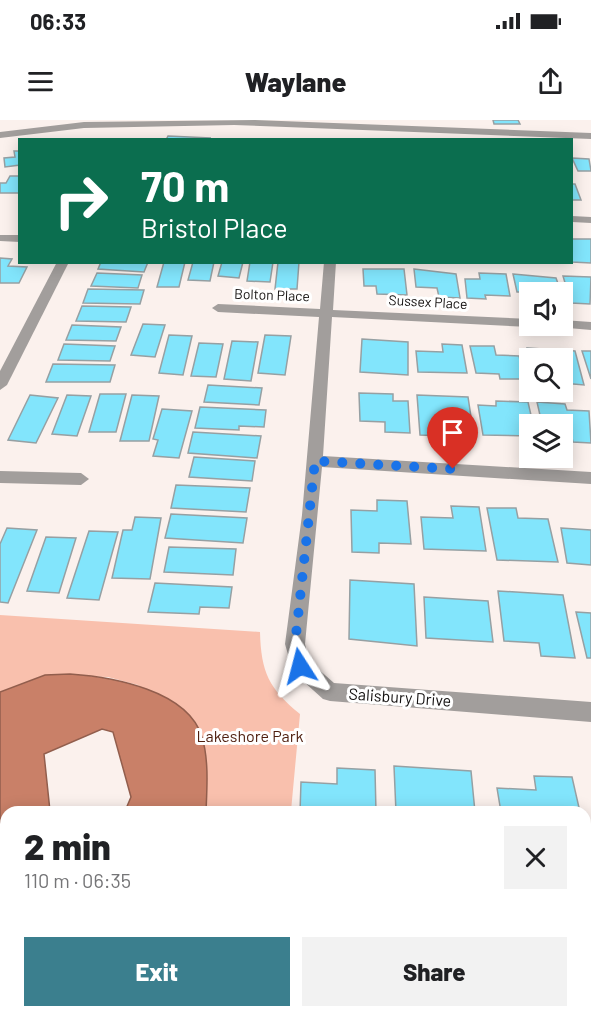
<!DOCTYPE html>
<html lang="en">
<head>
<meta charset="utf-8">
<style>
  :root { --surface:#fff; --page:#f2f2f2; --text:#202124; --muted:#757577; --accent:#3b7f8e }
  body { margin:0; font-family:Barlow,sans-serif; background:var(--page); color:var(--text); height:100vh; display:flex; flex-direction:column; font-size:22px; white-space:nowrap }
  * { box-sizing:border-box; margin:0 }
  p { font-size:20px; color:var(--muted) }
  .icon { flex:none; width:33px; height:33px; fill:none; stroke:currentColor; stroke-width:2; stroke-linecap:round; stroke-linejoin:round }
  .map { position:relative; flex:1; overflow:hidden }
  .details { position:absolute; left:0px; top:686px; width:591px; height:212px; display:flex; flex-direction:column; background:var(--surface); border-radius:18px 18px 0 0; box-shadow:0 3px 15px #0003 }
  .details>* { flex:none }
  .guide { position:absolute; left:18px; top:18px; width:555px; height:126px; border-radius:0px; box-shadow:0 3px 15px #0003; background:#0b6e4f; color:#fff; overflow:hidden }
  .tools { position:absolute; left:519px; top:162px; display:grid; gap:12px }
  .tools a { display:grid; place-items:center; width:54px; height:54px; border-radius:0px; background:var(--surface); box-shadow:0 3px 15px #0003; font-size:30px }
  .pin { position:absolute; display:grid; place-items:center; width:51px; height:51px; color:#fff; margin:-62px -26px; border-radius:50% 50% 50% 0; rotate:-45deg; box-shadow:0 0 6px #0007 }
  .pin .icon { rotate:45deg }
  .me { position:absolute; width:66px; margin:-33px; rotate:351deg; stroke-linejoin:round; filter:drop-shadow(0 0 4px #0008) }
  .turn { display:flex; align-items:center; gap:21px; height:126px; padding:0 24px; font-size:27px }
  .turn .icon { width:78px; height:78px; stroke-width:2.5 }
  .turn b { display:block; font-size:42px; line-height:51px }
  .round { display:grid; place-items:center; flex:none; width:63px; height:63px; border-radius:0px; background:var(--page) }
  .head { display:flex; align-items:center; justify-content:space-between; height:102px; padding:0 24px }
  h1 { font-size:36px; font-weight:800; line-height:45px }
  .primary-button { display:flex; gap:12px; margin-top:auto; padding:12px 24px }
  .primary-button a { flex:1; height:69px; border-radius:0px; background:var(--accent); color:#fff; font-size:24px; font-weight:800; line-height:69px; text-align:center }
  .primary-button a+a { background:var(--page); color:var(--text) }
  .status { display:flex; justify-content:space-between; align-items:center; height:42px; padding:0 30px; background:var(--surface); direction:ltr }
  .status svg { height:16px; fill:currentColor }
  header { display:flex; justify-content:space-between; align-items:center; height:78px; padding:0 24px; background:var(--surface); font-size:27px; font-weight:800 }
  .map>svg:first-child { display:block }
</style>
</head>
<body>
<div class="status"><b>06:33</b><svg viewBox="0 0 49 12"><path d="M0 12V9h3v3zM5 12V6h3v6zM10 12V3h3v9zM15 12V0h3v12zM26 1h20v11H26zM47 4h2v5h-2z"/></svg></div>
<header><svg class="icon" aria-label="menu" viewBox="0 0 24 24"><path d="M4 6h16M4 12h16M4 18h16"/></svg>Waylane<svg class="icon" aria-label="share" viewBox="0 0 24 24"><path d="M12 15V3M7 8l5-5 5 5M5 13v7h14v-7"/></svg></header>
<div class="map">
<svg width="591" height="896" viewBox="0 0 591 896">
  <rect width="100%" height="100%" fill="#fbf1ed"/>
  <!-- green -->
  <g fill="#f9c0ad">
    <path d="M0,495L260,512C261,552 269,569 300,594L291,691H206L205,643L138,565L108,557L45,555L0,572Z"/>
    <polygon points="585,803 591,803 591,896 290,896 265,891 585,891"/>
  </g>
  <!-- water -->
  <path fill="#c98068" stroke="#925e4d" stroke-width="1.5" d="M70,554C112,557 188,570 202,617C209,640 207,668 206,691H125L131,677L113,612L102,609L44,634L50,691L6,692V891H265L290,896H0V572L45,555Z"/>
  <!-- building -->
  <g fill="#82e5fc" stroke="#96a0a3" stroke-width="1.5">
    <polygon points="493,0 518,0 520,4 494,4"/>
    <polygon points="168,16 211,18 166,20"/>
    <polygon points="14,31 20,31 20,45 5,47 4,38 15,37"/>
    <polygon points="572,38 589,39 591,51 578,51"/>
    <polygon points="10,56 20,56 20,73 0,73 0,63 6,63"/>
    <polygon points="572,64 575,64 581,80 572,80"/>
    <polygon points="572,119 591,119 591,143 572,142"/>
    <polygon points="0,138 12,139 8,146 27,147 19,163 0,163"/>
    <polygon points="101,142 148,142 144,152 98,149"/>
    <polygon points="164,142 185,142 179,167 157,167"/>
    <polygon points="193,142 214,142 210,161 188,160"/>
    <polygon points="222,142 243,142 239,158 218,156"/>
    <polygon points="250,142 273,142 270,162 247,161"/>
    <polygon points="278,142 299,142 297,169 275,169"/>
    <polygon points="363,149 404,149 407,175 377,174 376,166 364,166"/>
    <polygon points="414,149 456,154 460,178 439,177 437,168 416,167"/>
    <polygon points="97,153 142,155 138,168 91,166"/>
    <polygon points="479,153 506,154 510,176 485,175 486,179 467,178 465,159 480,159"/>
    <polygon points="513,154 556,158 561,172 517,172"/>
    <polygon points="563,156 591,157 590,184 571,183"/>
    <polygon points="88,169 144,170 140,184 83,183"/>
    <polygon points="82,186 131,187 126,202 76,201"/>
    <polygon points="143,204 165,205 155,237 131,235"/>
    <polygon points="72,205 121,207 116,221 66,220"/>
    <polygon points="169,215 192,216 183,255 159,253"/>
    <polygon points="265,215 291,216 285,255 258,253"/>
    <polygon points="362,219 408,222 408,255 360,252"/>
    <polygon points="232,221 258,222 251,261 224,259"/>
    <polygon points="199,223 223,224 216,257 191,256"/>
    <polygon points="64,224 115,226 110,241 58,240"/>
    <polygon points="442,224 462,225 467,253 418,252 416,231 443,232"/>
    <polygon points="470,226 494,226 496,235 519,236 525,259 500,259 499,254 476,253"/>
    <polygon points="527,228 575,231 584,265 562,263 562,238 530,238 530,243"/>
    <polygon points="582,231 591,231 591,259"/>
    <polygon points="53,244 115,245 110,262 46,262"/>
    <polygon points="208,265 262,268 259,285 204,282"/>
    <polygon points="359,273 393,274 393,281 408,281 410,313 385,312 385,302 360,301"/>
    <polygon points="100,274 126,274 116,312 89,312"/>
    <polygon points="30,275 58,278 36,323 8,320"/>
    <polygon points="67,275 91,276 77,316 52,314"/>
    <polygon points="132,275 159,276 149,321 120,321"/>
    <polygon points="417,275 468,277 474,317 420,315"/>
    <polygon points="496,281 528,282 533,304 530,304 530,316 483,315 478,285 496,286"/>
    <polygon points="537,282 565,284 567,290 589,291 591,323 573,322 570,310 562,310 562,304 542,304"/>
    <polygon points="200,287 266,290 264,307 239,306 239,310 195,308"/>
    <polygon points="162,289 192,291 179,338 153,336 158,320 153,319"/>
    <polygon points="193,312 261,316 257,338 188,333"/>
    <polygon points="194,337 255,341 252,361 189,357"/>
    <polygon points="176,365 250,368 246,392 171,388"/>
    <polygon points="377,380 407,381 411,424 379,423 379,433 352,432 351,390 377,391"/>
    <polygon points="451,386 479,387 486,431 424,429 421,397 453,398"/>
    <polygon points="487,388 516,388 518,398 548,399 558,442 497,440"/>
    <polygon points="171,394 247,398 243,423 165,418"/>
    <polygon points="135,397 161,398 150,459 112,458 123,410 132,410"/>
    <polygon points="7,408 37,410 8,483 0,482 0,424"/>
    <polygon points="561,408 591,410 591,445 567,443"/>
    <polygon points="89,411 118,412 99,480 67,478"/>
    <polygon points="46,417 76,418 59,473 27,471"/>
    <polygon points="169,427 236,429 233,455 164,452"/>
    <polygon points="350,460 414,464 417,526 349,519"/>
    <polygon points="155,463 232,467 229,488 200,487 199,494 148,492"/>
    <polygon points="498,471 563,475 575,538 541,536 539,523 504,521"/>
    <polygon points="424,477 488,481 493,522 426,518"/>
    <polygon points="576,492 591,493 591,538 587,538"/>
    <polygon points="394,646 471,651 475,692 396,692"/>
    <polygon points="337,648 375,650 376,692 300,692 301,662 337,664"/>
    <polygon points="534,656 572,657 580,692 501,692 497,668 536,670"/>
  </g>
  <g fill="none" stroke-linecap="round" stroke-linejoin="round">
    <!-- minor -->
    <g fill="#a29e9c" fill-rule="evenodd">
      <polygon points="255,0 591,13 591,19 234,5 84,8 0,18 0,12 84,2"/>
      <polygon points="572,96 591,97 591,103 572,102"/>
      <polygon points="0,115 20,115 20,122 0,121"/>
      <polygon points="57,142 69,142 7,265 0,270 0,251"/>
      <polygon points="324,142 336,142 333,190 530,199 530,206 535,206 530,207 332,197 323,336 591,352 591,364 322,347 305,524 309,541 334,563 591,582 591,602 330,581 323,579 293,552 285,524 302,395 319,197 218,192 212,188 218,184 320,189"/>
      <polygon points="562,200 591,202 591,210 557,207 562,206"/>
      <polygon points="0,351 81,353 89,359 81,365 0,363"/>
    </g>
  </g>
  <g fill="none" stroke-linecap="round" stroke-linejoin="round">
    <!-- route -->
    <polyline stroke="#1a73e8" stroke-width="10" stroke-dasharray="0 18" points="300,546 295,524 315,341 453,349"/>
  </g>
  <g text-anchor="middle" stroke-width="6" stroke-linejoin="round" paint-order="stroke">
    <!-- far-street labels -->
    <g font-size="14" fill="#120f0e" stroke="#fff">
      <text transform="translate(272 175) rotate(2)" y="5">Bolton Place</text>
      <text transform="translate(428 182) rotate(3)" y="5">Sussex Place</text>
    </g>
    <!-- street labels -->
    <g font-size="16" fill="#120f0e" stroke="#fff">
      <text transform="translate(400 577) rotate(4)" y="6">Salisbury Drive</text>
    </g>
    <!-- park labels -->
    <g font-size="16" fill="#4e1e0e" stroke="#fff">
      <text x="250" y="622">Lakeshore Park</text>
    </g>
  </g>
</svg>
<div class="tools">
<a><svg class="icon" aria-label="sound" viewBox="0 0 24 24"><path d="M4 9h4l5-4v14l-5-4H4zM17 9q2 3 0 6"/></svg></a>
<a><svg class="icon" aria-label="search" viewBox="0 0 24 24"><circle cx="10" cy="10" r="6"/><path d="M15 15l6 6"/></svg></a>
<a><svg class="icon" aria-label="layers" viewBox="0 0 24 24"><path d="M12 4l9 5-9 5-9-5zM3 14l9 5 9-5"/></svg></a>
</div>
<div class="pin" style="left:453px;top:349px;background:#d93025"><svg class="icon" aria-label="arrive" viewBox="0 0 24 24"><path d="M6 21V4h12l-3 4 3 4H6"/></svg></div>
<svg class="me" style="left:300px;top:546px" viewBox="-20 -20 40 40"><path d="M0-17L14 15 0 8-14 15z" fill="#1a73e8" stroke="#fff" stroke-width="4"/></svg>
<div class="guide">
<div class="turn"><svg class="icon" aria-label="right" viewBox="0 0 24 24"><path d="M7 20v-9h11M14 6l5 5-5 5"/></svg><div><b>70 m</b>Bristol Place</div></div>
</div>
<section class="details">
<div class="head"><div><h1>2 min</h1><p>110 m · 06:35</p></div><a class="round"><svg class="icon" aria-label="close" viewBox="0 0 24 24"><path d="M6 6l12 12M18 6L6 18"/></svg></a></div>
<div class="primary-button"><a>Exit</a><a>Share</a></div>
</section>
</div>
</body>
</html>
